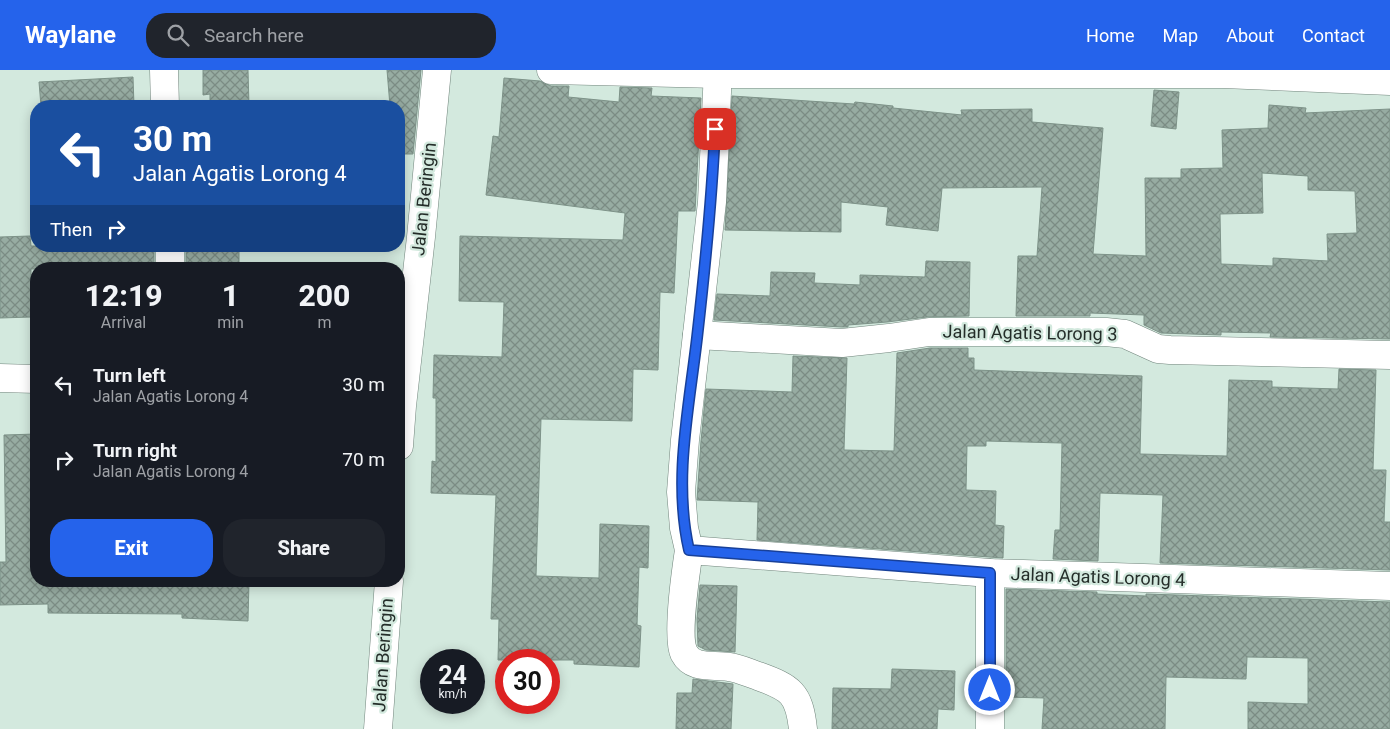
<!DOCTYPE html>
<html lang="en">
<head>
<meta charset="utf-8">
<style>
  :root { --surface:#171b24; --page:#20242c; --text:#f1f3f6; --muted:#9ea1a6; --accent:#2563eb }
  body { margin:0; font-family:Roboto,sans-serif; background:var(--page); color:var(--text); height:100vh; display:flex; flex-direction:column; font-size:19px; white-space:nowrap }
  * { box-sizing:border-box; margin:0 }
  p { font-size:16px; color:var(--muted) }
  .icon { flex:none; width:28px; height:28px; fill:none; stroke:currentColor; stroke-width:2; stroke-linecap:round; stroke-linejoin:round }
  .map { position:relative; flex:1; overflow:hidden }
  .details { position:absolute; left:30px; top:192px; width:375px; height:325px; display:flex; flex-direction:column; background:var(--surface); border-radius:20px; box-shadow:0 2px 12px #0003 }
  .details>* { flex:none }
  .top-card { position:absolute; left:30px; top:30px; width:375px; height:152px; border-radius:20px; box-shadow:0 2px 12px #0003; background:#1a4fa0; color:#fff; overflow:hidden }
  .speed { position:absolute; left:420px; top:579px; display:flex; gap:10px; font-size:25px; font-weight:700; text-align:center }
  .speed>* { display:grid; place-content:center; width:65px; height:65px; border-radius:50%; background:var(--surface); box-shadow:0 2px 12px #0003; line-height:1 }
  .speed small { font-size:12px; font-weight:400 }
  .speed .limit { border:8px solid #d22; background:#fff; color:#111 }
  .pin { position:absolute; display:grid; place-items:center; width:42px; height:42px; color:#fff; margin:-21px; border-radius:10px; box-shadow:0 2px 8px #0006 }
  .me { position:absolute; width:55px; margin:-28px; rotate:0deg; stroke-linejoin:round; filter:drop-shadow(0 0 4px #0008) }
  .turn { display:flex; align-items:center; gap:18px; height:105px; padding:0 20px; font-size:22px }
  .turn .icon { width:65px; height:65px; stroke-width:2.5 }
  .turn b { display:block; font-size:35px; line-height:42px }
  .then { display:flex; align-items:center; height:48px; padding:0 20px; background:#0003; gap:10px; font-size:19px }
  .eta { display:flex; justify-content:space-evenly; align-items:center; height:85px; text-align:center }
  .eta b { font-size:30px; font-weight:800; line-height:35px }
  .cta { display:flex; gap:10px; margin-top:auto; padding:10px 20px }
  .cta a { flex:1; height:58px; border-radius:20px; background:var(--accent); color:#fff; font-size:20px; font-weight:800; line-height:58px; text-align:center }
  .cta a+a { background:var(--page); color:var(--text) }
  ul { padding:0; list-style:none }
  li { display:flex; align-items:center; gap:15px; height:75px; padding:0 20px }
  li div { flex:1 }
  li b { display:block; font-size:19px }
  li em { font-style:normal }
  header { display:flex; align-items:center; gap:30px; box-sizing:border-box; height:70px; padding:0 25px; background:var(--accent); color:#fff }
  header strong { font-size:24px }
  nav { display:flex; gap:28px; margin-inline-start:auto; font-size:18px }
  .search { width:350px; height:45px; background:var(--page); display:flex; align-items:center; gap:12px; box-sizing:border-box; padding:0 18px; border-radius:20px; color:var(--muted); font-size:19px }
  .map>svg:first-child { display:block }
</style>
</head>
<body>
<header>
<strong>Waylane</strong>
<div class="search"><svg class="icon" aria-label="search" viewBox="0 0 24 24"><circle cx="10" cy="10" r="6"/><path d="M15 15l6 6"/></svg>Search here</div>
<nav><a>Home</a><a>Map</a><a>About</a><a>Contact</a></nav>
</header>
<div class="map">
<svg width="1390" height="659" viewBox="0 0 1390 659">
  <defs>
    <pattern id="building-cross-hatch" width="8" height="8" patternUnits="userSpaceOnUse" patternTransform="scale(1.25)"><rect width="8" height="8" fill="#97aca2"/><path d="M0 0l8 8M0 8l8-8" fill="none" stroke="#7b8c84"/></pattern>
  </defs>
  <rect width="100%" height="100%" fill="#d3e9de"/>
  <!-- building -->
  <g fill="url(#building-cross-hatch)" stroke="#7d9288" fill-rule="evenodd">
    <polygon points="203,0 248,0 249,36 210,36 210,24 203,25"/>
    <polygon points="387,0 421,0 413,84 399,84 399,36 390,36"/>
    <polygon points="133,7 134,36 41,36 39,12"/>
    <polygon points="504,8 540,11 551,16 569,16 568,27 619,32 620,17 652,18 651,26 701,28 695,141 678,141 674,223 660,222 658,300 633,299 632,351 541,349 536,506 599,508 600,454 649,456 648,498 639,497 637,555 641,556 639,597 574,594 574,590 498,590 499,549 491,549 496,425 431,423 432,391 436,392 436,328 433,328 434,285 502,287 504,232 459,231 460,166 623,170 625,143 486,125 493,66 499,67"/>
    <polygon points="1154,20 1179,22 1176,59 1151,56"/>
    <path d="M732,26L854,34L855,32L893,36V38L962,45L961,40L1032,39V52L1103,58L1093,184L1146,186L1145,108H1181V99L1223,98L1222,60L1268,58L1269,35L1306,38L1305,43L1390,39V269L1270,267L1271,263L1221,262V265L1161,263L1144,255V245L1090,243V246H1016L1018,186H1037L1042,117L942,118L938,161L886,155L888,137L841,132V162L725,160ZM1262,103L1308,106V120L1355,121L1357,163L1327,164L1328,191L1273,188V196L1221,194L1220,144L1263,143Z"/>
    <polygon points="30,166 31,176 154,176 154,199 31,199 31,247 0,248 0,167"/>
    <rect x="186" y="176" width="53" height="23"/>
    <polygon points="926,191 970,192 969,246 927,247 887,252 848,255 848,257 842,257 714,250 717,224 770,226 771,202 815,203 814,213 860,215 860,205 925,207"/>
    <polygon points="930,278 968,278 968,288 974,288 974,300 1142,306 1140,384 1227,386 1229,310 1272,311 1272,317 1338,319 1339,299 1376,300 1373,400 1386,400 1384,452 1390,452 1390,500 1160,493 1163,425 1100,423 1098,491 1053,489 1055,460 1060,460 1062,373 986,371 986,376 967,376 966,420 996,421 995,455 1004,456 1003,488 757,470 758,432 697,430 701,371 706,319 792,322 793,286 847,288 844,380 894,381 897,283"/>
    <polygon points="36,364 36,511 249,511 248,551 182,548 182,544 48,543 48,534 0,535 0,492 6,492 4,365"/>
    <polygon points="700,515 737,516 735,582 706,580 698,576 697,549"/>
    <polygon points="1006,519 1097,522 1097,524 1146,526 1146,524 1390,532 1390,659 1248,659 1248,632 1308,634 1308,588 1247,587 1246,609 1166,607 1165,659 1042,659 1044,628 1006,627"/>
    <polygon points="892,599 955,601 954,640 938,639 937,659 832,659 833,618 891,619"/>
    <polygon points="693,609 733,614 731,659 676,659 677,623 692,623"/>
  </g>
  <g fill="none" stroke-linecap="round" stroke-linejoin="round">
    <defs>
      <g id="minor">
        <polyline points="164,0 165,36"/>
        <polyline points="551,0 718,4 1223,4 1390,11"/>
        <polyline points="718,0 712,132 685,370 681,422 684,458 689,480 990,503 1390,516"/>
        <polyline points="170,176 170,199"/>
        <polyline points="697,265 842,273 889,268 929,262 1106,262 1125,264 1158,279 1170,280 1390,285"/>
        <polyline points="0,308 36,309"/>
        <polyline points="399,376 402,336 421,167 437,0"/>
        <path d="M689,480C686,500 676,567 684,583C693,600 713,594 729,597C738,598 749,603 758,606C791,618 799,623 803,659"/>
        <polyline points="378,659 389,511"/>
        <polyline points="990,659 990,503"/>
      </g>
    </defs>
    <!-- minor casing -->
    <use href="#minor" stroke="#71857c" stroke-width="29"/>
    <!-- minor -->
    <use href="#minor" stroke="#fff" stroke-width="28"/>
  </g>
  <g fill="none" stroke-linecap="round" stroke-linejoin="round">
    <defs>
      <path id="route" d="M715,59C712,129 705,198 697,268C689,338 673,410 689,480L990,503V620"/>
    </defs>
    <!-- route casing -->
    <use href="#route" stroke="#184099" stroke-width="12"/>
    <!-- route -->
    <use href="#route" stroke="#2563eb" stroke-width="9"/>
  </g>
  <g text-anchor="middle" stroke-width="4.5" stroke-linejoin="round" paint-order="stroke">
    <!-- street labels -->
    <g font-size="18" fill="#242d29" stroke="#d3e9de">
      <text transform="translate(424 129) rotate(-84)" y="6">Jalan Beringin</text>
      <text transform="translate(1030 263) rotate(1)" y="6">Jalan Agatis Lorong 3</text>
      <text transform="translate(1098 507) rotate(2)" y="6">Jalan Agatis Lorong 4</text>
      <text transform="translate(383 585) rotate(-86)" y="6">Jalan Beringin</text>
    </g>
  </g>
</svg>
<div class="speed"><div>24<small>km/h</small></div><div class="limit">30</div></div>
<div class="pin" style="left:715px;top:59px;background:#d93025"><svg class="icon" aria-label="arrive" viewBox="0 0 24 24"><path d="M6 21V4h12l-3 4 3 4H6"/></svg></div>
<svg class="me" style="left:990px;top:620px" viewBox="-20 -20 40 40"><circle r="17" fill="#2563eb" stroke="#fff" stroke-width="3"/><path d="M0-11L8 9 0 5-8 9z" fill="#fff"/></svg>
<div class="top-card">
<div class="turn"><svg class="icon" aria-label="left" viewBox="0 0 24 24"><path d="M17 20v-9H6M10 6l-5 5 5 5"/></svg><div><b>30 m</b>Jalan Agatis Lorong 4</div></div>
<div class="then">Then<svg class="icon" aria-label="right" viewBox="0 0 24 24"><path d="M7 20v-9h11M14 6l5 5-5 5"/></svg></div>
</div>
<section class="details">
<div class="eta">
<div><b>12:19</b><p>Arrival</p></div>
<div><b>1</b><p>min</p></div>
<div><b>200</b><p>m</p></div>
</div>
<ul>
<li><svg class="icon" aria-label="left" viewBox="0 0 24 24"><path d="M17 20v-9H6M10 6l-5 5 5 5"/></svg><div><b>Turn left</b><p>Jalan Agatis Lorong 4</p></div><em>30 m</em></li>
<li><svg class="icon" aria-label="right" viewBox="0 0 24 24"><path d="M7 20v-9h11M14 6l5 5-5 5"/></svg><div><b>Turn right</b><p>Jalan Agatis Lorong 4</p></div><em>70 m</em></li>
</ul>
<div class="cta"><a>Exit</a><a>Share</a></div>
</section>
</div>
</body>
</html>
